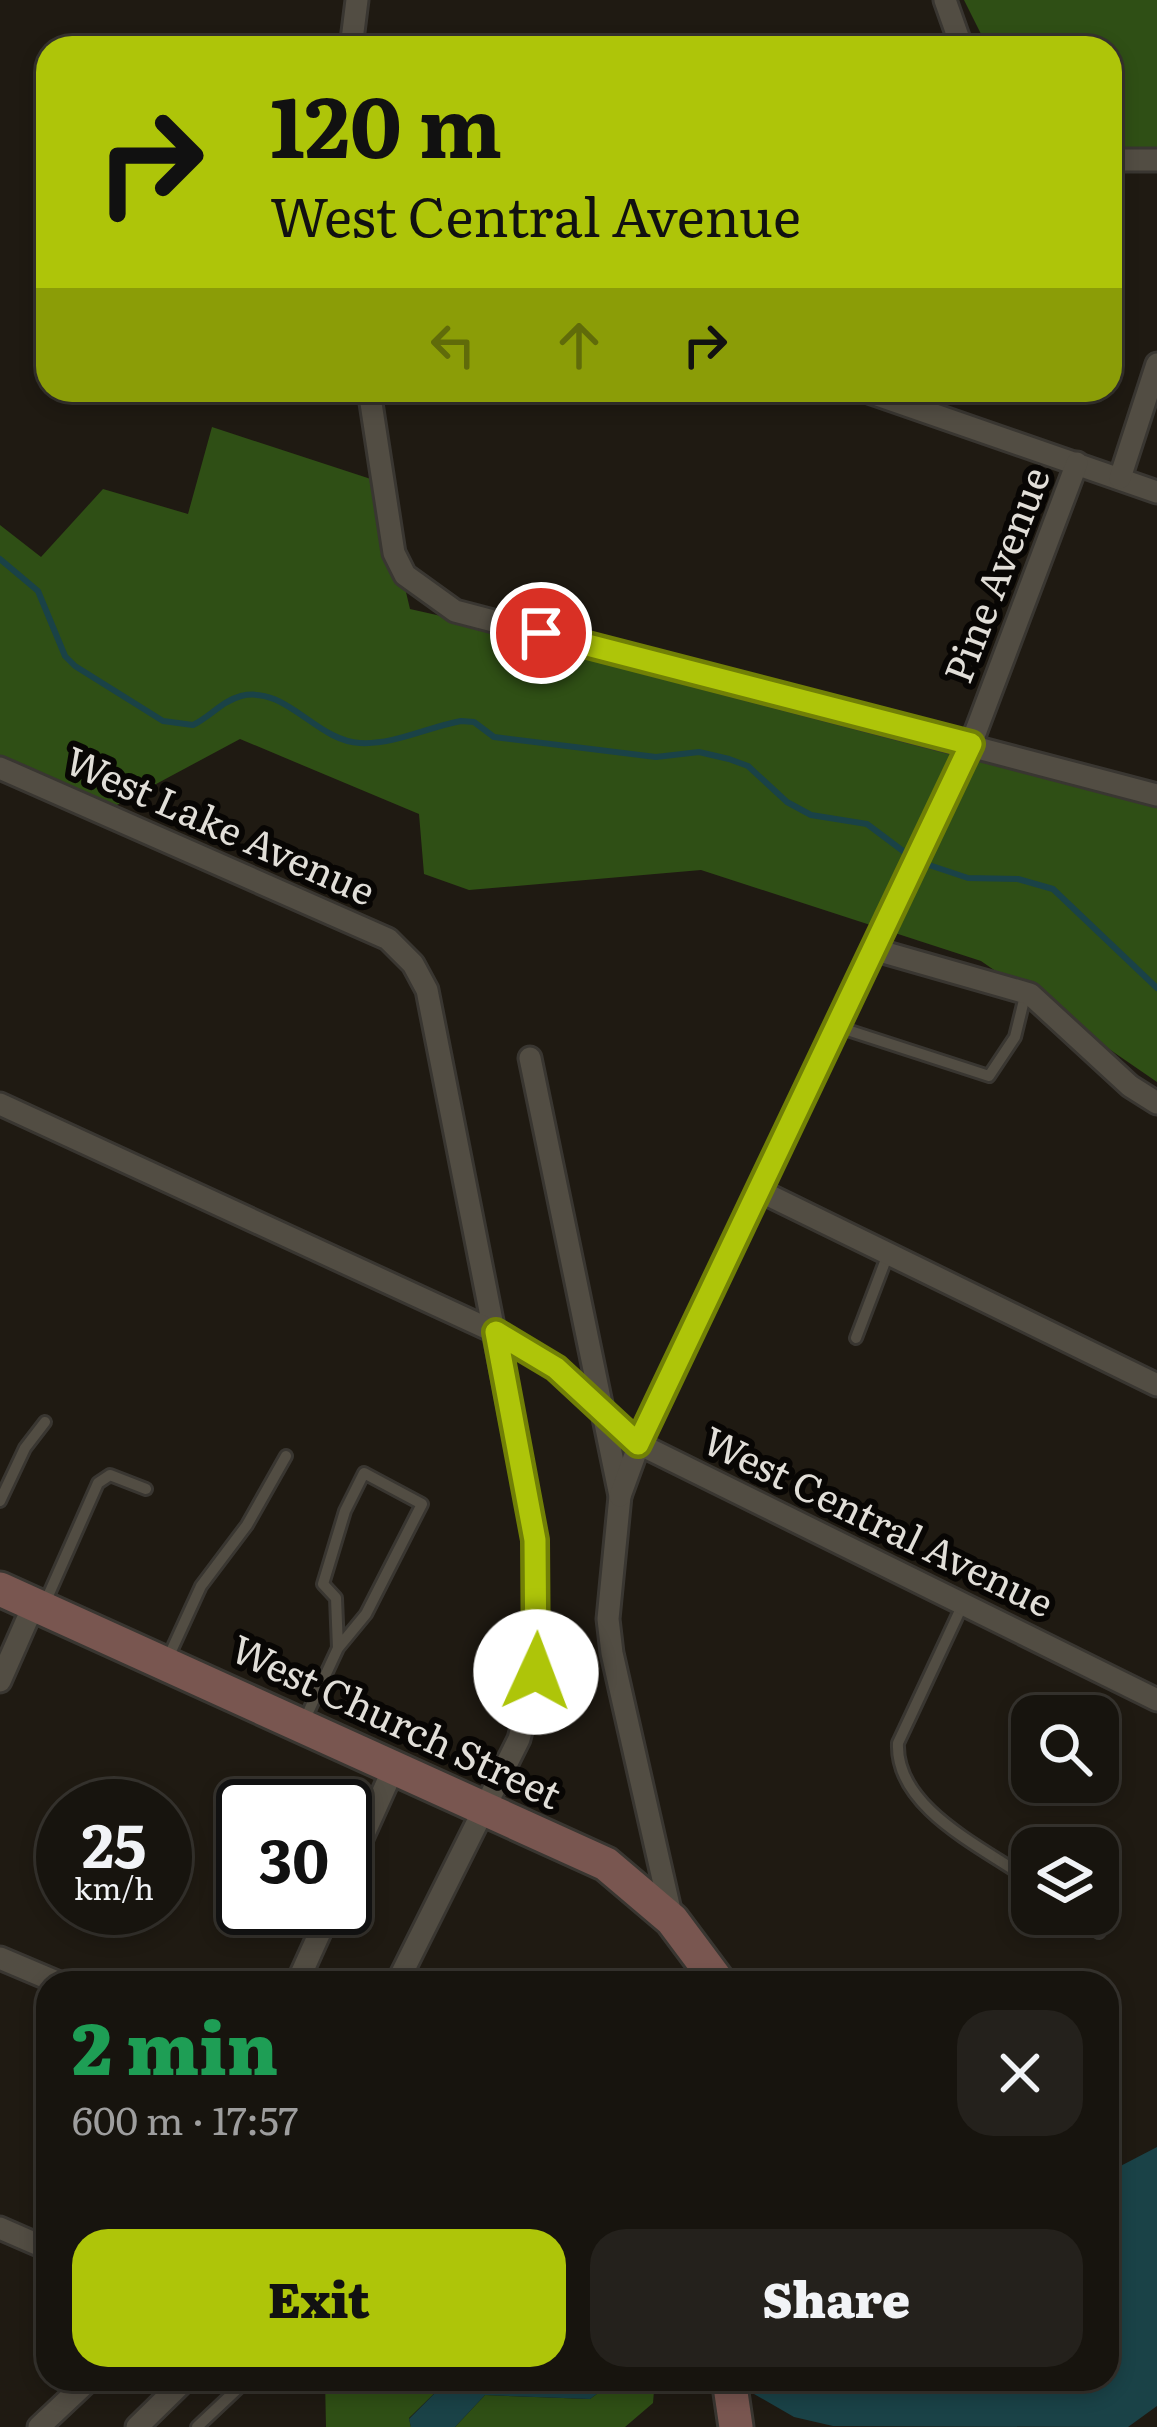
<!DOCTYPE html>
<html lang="en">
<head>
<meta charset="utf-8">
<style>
  :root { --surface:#17140e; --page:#24211c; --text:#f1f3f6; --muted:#9e9e9e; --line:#36332e; --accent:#aec509 }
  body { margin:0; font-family:Literata,serif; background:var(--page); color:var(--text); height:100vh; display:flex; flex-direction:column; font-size:45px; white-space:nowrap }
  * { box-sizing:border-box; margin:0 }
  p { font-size:39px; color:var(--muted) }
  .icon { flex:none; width:66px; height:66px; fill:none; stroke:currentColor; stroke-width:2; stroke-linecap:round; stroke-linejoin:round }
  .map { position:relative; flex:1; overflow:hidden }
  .panel { position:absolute; left:36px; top:1971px; width:1083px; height:420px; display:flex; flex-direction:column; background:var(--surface); border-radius:36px; box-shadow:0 6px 18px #0003,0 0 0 3px var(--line) }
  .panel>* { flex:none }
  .guide { position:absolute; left:36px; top:36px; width:1086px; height:366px; border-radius:36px; box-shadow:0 6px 18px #0003,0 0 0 3px var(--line); background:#aec509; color:#111; overflow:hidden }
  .tools { position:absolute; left:1011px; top:1695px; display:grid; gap:24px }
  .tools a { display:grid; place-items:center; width:108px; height:108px; border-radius:24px; background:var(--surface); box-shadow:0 6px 18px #0003,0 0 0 3px var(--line); font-size:60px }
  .speed { position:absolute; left:36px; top:1779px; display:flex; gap:24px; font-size:60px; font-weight:700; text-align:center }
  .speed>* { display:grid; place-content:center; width:156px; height:156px; border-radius:50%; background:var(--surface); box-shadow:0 6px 18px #0003,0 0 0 3px var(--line); line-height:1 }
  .speed small { font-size:30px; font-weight:400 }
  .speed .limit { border:6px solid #111; border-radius:18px; background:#fff; color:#111 }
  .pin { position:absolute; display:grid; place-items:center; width:102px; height:102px; color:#fff; margin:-51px; border:6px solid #fff; border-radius:50%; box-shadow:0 3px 12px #0007 }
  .me { position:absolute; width:132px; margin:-66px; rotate:2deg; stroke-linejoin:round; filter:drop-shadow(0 0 9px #0008) }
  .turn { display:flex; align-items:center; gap:42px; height:252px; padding:0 36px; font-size:54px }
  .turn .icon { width:156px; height:156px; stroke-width:2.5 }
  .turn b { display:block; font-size:84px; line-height:102px }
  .lanes { display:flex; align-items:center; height:114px; padding:0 36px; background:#0003; justify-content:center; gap:60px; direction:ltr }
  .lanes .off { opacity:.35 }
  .round { display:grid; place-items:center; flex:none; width:126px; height:126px; border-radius:36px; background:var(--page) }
  .summary { display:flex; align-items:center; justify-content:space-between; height:204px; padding:0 36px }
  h1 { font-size:72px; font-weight:800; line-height:90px; color:#1e9e55 }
  .action { display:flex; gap:24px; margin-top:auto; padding:24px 36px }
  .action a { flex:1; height:138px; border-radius:36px; background:var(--accent); color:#111; font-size:48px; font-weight:800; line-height:138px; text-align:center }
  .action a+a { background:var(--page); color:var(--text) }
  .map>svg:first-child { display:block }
</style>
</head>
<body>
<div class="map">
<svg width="1157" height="2427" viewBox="0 0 1157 2427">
  <rect width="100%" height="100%" fill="#1f1a12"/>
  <!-- forest -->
  <g fill="#2f4f15">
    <polygon points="964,0 1157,0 1157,172 1110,166 1110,48 988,48"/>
    <polygon points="212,427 380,482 410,609 946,729 1157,803 1157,1082 981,961 701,870 469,890 424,874 419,814 240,739 102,813 0,765 0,525 41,557 103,489 188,514"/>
    <polygon points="325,2379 449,2379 409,2418 411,2427 326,2427"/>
    <polygon points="617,2379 655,2379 653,2403 625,2427 455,2427 485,2395 590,2399"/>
  </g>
  <!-- water -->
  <g fill="#1a4247">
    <polygon points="1157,2147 1157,2406 1128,2427 833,2426 794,2417 754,2394 752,2379 1107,2379 1107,2173"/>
    <polygon points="449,2379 617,2379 590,2399 485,2395 455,2427 411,2427 409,2419"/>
  </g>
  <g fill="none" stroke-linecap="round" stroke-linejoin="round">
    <!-- stream -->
    <g stroke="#1a4247" stroke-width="6">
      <path d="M0,559L38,591L65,656L75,666L163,721L193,725C210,717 222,701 241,696C286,685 316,741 360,743C394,745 428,727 461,721L474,722L494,737L656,757L699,752L729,759L748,766L787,802L811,815L867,824L911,857"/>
      <polyline points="923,863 968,878 1018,879 1053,889 1157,988"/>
    </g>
    <defs>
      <g id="service">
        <polyline points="838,1027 989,1076 1015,1037 1026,992"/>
        <polyline points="856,1338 888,1254"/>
        <polyline points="0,1501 25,1448 45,1422"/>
        <path d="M963,1604L898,1743C895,1809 985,1848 1032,1882"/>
        <polyline points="44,1605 98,1483 110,1475 146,1489"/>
        <polyline points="167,1660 201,1586 247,1525 286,1456"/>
        <polyline points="304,1721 338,1648 366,1614 422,1504 364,1473 345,1511 323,1584 336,1598 338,1648"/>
        <polyline points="1075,1914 1099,1932"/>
        <polyline points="197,2427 248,2379"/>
      </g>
      <g id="minor">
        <polyline points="945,0 962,48"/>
        <polyline points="351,48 357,0"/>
        <polyline points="1110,160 1157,160"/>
        <polyline points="369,390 394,553 405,575 455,611 1157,795"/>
        <polyline points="863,390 1157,492"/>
        <polyline points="1120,478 1157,364"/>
        <polyline points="0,768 388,939 413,964 427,990 535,1540 536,1672 519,1739 397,1983"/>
        <polyline points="876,950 1030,994 1130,1086 1157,1103"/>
        <polyline points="530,1058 620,1496 608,1619 612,1653 672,1919"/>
        <polyline points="0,1104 495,1332 556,1368 639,1444 1157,1700"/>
        <polyline points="760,1191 1157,1385"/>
        <polyline points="620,1496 639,1444 971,744 1077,463"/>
        <polyline points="0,1681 34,1604"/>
        <polyline points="345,1876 395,1765"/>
        <polyline points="0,1958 59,1983"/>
        <polyline points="297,1983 331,1908"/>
        <polyline points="0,2228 48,2249"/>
        <polyline points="39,2427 90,2379"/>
        <polyline points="137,2427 186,2379"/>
      </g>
      <g id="secondary">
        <polyline points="0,1589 606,1864 672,1920 719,1983"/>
        <polyline points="729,2379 736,2427"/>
      </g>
    </defs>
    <!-- service casing -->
    <use href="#service" stroke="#393631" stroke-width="16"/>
    <!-- minor casing -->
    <use href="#minor" stroke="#393631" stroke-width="27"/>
    <!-- secondary casing -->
    <use href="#secondary" stroke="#393631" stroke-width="39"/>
    <!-- service -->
    <use href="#service" stroke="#524d43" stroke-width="10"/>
    <!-- minor -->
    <use href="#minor" stroke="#524d43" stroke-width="21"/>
    <!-- secondary -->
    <use href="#secondary" stroke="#795650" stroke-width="33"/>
  </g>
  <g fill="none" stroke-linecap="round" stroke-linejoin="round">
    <defs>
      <polyline id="route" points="536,1672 535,1540 496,1332 556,1368 638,1444 971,744 541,633"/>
    </defs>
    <!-- route casing -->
    <use href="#route" stroke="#718006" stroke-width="30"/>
    <!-- route -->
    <use href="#route" stroke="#aec509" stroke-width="21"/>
  </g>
  <g text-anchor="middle" stroke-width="12" stroke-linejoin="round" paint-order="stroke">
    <!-- street labels -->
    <g font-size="39" fill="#e1ded8" stroke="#080604">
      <text transform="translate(997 575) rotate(-69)" y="14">Pine Avenue</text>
      <text transform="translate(220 826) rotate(24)" y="14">West Lake Avenue</text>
      <text transform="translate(878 1522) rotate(26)" y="14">West Central Avenue</text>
      <text transform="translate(396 1722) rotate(25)" y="14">West Church Street</text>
    </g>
  </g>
</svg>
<div class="tools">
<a><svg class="icon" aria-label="search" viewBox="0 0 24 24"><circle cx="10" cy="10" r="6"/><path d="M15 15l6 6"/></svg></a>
<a><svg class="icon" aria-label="layers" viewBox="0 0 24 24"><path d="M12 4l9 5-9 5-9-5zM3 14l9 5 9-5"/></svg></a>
</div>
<div class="speed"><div>25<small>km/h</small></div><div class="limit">30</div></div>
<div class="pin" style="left:541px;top:633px;background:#d93025"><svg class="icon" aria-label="arrive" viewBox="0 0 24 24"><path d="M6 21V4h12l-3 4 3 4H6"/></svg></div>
<svg class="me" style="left:536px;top:1672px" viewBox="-20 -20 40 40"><circle r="19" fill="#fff"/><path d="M0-13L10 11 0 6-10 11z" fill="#aec509"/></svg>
<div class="guide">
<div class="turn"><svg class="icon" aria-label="right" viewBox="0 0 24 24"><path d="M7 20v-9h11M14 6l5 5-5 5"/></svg><div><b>120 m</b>West Central Avenue</div></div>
<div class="lanes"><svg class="icon off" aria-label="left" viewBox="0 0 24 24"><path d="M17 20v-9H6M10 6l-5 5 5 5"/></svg><svg class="icon off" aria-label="ahead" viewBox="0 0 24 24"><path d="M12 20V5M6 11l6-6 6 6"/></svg><svg class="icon" aria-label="right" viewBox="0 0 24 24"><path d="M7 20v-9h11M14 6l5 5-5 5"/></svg></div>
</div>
<section class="panel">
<div class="summary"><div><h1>2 min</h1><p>600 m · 17:57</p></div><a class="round"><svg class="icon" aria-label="close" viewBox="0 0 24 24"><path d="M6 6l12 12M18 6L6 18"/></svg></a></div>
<div class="action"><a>Exit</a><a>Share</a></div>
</section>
</div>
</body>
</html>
